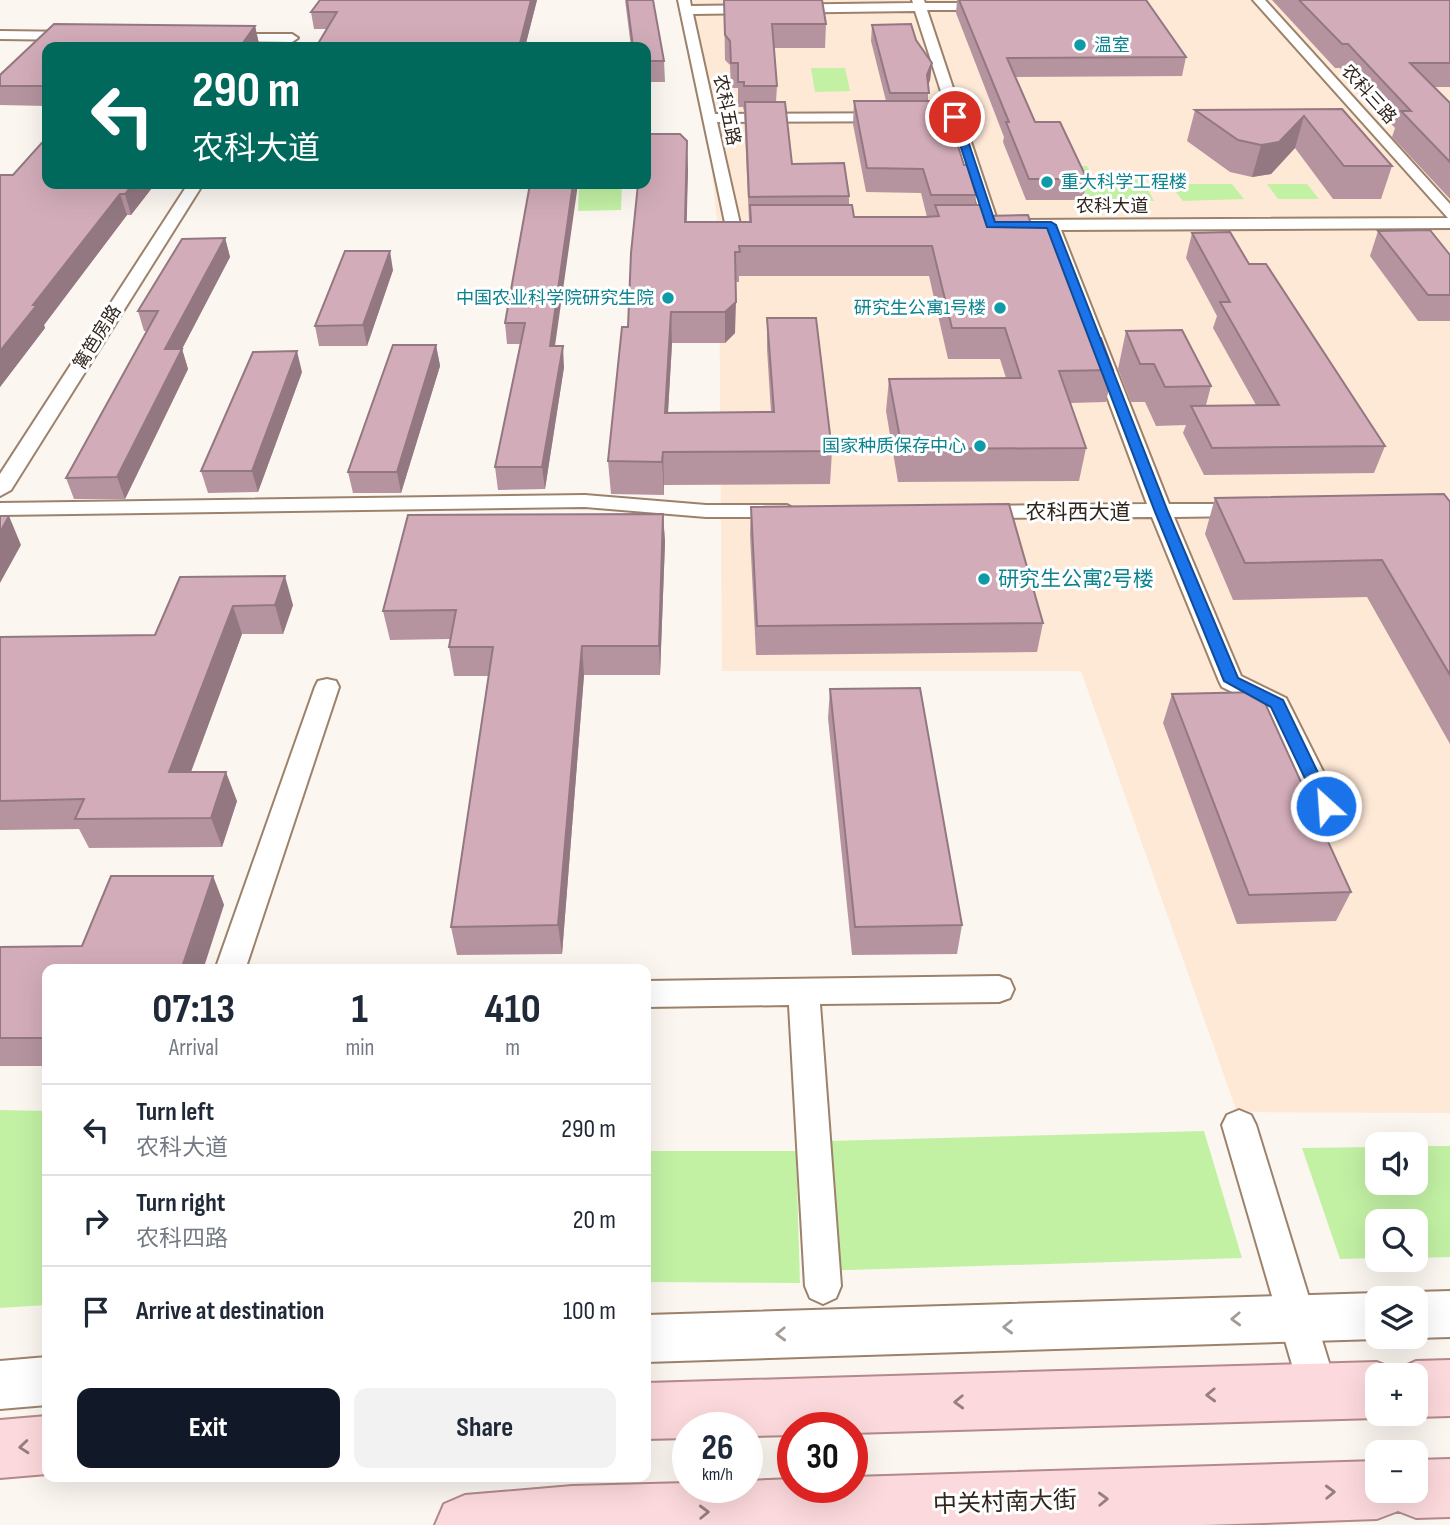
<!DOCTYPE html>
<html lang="en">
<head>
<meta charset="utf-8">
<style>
  :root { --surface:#fff; --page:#f2f2f3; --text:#1f2937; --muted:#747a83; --line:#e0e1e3; --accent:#111827 }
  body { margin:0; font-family:"Sofia Sans Condensed","Noto Sans SC",sans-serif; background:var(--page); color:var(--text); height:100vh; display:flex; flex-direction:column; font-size:26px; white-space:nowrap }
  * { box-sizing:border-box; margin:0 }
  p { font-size:23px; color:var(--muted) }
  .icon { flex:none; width:38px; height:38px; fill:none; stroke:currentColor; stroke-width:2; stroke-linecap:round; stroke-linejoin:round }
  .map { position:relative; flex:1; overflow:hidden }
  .side { position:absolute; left:42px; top:964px; width:609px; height:518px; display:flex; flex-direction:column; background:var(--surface); border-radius:14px; box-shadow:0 7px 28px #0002 }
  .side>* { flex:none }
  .hud { position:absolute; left:42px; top:42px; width:609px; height:147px; border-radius:14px; box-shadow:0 7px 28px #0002; background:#00695c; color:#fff; overflow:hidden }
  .fabs { position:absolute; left:1365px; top:1132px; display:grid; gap:14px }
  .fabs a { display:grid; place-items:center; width:63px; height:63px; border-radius:14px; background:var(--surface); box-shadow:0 7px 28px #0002; font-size:35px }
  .speed { position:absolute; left:672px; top:1412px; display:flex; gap:14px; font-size:35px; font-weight:700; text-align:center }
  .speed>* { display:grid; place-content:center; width:91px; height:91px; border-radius:50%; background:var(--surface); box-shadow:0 7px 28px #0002; line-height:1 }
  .speed small { font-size:18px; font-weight:400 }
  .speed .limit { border:10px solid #d22; background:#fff; color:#111 }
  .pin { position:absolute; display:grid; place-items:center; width:60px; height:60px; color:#fff; margin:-30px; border:4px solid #fff; border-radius:50%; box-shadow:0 2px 7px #0007 }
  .me { position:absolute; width:77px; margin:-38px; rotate:334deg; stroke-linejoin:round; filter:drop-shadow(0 0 5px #0008) }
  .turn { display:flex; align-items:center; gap:24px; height:147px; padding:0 35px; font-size:32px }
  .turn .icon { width:91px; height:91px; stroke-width:2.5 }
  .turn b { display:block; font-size:49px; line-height:60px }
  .eta { display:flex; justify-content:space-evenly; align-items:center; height:119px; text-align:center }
  .eta b { font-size:42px; font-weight:700; line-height:49px }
  .primary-button { display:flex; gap:14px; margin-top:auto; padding:14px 35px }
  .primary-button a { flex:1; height:80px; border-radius:14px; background:var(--accent); color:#fff; font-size:28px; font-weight:700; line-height:80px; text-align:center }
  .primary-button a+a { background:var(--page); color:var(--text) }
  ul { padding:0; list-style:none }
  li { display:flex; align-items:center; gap:21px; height:91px; padding:0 35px; border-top:2px solid var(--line) }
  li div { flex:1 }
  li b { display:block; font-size:26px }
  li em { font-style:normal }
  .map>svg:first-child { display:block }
</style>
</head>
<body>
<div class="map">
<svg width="1450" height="1525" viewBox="0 0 1450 1525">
  <rect width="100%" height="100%" fill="#fcf6f1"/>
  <!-- built -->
  <polygon fill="#fee8d6" points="694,0 1450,0 1450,1113 1237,1112 1081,671 722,671 719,240"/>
  <!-- green -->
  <g fill="#c2f1a4">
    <polygon points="811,68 845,68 850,91 815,92"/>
    <polygon points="1072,166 1087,166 1092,175 1140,175 1154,201 1088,201"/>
    <polygon points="579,184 622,184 621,210 578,211"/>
    <polygon points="1176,184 1232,184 1244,199 1183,201 1172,187"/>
    <polygon points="1267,184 1307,184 1319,199 1278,199"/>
    <polygon points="0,1110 47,1111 47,1305 0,1308"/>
    <polygon points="1204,1131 1242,1258 816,1271 828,1141"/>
    <polygon points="1416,1146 1450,1146 1450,1257 1416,1258 1416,1222 1377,1222 1377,1258 1340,1259 1302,1148 1377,1147 1377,1183 1416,1183"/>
    <polygon points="646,1151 796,1151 800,1283 646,1282"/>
  </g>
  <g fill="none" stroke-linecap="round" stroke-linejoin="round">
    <defs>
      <g id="minor">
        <path d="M678,0H690L691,6L913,3L912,0H924L925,3H997L999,6L993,10H927L997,220L1448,218L1253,0H1265L1450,204V228L1061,230L1169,504H1245L1256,510L1245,516L1174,517L1241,676L1286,698L1340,805L1336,812L1326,815L1316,812L1267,709L1222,687L1219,681L1152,517L976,518L965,512L976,506L1147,504L1045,230L985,228L950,121L717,122L740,224L762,223L770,228L762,233L727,232ZM915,11L948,113L715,114L693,14Z"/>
        <polygon points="0,31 77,32 83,36 77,40 0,39"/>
        <polygon points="224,34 292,34 298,38 292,42 220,41 220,35"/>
        <polygon points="188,184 203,184 11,490 0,496 0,474"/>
        <polygon points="585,495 706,505 787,505 798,511 787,517 706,517 585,507 0,515 0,503"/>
        <polygon points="327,679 336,681 339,687 245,970 215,970 315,687 318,681"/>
        <polygon points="999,976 1010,980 1014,989 1010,998 999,1002 820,1004 841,1286 836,1298 823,1304 810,1298 805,1286 789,1005 646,1007 646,981"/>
        <polygon points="1239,1110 1251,1115 1256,1125 1338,1392 1332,1405 1319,1411 1306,1405 1300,1392 1222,1125 1227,1115"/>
      </g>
      <g id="tertiary">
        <polygon points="1450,1291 1450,1337 1416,1338 1414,1337 1416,1298 1400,1298 1416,1292"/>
        <polygon points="1377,1293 1390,1298 1377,1298 1377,1337 1382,1337 1377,1339 646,1362 646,1315"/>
        <polygon points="47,1357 47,1405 0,1409 0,1361"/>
      </g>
      <g id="primary">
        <polygon points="1450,1360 1450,1416 1416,1417 1409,1414 1416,1414 1416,1376 1377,1376 1377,1414 1387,1414 1377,1418 852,1433 852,1428 793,1428 793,1435 747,1436 747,1428 688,1428 688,1438 646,1439 646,1383 1377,1362 1396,1370 1416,1361"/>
        <polygon points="47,1416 47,1474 0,1478 0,1420"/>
        <polygon points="1450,1459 1450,1517 1416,1518 1398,1511 1377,1519 1204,1525 435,1525 444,1504 465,1495 572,1486 688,1483 688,1488 747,1488 747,1481 793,1479 793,1488 852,1488 852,1477 1377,1461 1377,1491 1416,1491 1416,1460"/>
      </g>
    </defs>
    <!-- minor casing -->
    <use href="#minor" stroke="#9c826b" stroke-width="4"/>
    <!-- tertiary casing -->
    <use href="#tertiary" stroke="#9c826b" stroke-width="4"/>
    <!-- primary casing -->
    <use href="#primary" stroke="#b38989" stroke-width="4"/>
    <!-- minor -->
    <use href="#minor" fill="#fff" fill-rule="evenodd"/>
    <!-- tertiary -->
    <use href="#tertiary" fill="#fff" fill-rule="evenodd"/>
    <!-- primary -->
    <use href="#primary" fill="#fcd9dc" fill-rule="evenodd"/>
  </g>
  <!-- wall -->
  <g fill="#b5949f">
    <polygon points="537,0 525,47 316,47 327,29 314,29 311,12"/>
    <polygon points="625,0 653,0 664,61 665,82 646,82 646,47 631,47"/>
    <polygon points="724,0 826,24 825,48 774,48 777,86 776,102 792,164 849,196 849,205 854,217 927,217 921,193 866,192 853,124 854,101 886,101 871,41 872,25 916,40 932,63 930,80 928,85 928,101 964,165 976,195 975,205 985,216 1032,227 1092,337 1113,370 1106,402 1070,403 1086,448 1079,481 898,482 886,411 889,379 1006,378 1000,359 948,359 929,276 739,276 739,282 735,282 735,333 725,343 672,343 668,413 771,412 767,349 767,318 832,451 830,484 664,485 664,495 611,494 608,461 628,327 688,169 686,222 749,221 744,111 743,107 738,107 738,88 731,88 730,65 725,60"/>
    <polygon points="957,0 1186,57 1182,76 1015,77 1035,122 1087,179 1083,200 1026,200 1003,142 1004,137 956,13"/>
    <polygon points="1272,0 1450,0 1450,87 1434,87 1450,103 1450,199 1392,137 1395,128 1340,68 1335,68"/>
    <polygon points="54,24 255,26 259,44 257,47 47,47 47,106 0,105 0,75"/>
    <polygon points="1342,109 1392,166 1381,199 1333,199 1295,148 1271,174 1252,177 1230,172 1187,141 1195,110"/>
    <polygon points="0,175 155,184 131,215 127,215 44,325 45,328 0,387"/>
    <polygon points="530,184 555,346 564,367 545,489 498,490 495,467 520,344 507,344 505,323"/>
    <polygon points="1378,231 1450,255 1450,321 1418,321 1370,256"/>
    <polygon points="1192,233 1249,264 1385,446 1374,473 1204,475 1183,433 1186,425 1156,426 1145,402 1131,402 1118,369 1126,331 1211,386 1206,405 1256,405 1213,328 1217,316 1186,258"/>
    <polygon points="225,238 230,257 182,349 188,369 125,499 74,499 66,478 147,331 144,331 138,311"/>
    <polygon points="393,270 367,346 319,346 315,326"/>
    <polygon points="436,345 440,366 401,493 353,493 348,472"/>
    <polygon points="302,372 258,492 208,493 201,471"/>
    <polygon points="1215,498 1450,502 1450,744 1367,597 1233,600 1205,534"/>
    <polygon points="751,507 1043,623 1037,652 756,655 750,535"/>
    <polygon points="663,514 665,542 660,675 584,675 562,954 457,955 451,927 489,676 454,676 449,647 450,639 390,640 383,611"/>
    <polygon points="180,577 293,605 283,634 242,634 191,772 237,801 222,847 89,848 79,829 0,830 0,637 155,635"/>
    <polygon points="830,689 962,925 957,954 852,955 828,718"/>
    <polygon points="1172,694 1351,892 1336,921 1237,924 1163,723"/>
    <polygon points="213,876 224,905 47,970 47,1066 0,1066 0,947 82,946"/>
  </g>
  <!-- shaded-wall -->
  <g fill="#937882">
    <polygon points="531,0 537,0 525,47 519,47"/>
    <polygon points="255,26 259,44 257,47 240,47"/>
    <polygon points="932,63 930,80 926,92 927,75"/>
    <polygon points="1304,116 1295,148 1271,174 1252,177 1261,145"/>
    <polygon points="687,141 688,169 686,252 685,222"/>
    <polygon points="133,184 155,184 131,215 125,194"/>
    <polygon points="573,184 578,184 552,367 550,346"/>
    <polygon points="120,194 127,215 44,325 45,328 0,387 0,351 33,305"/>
    <polygon points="225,238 230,257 171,370 165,349"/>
    <polygon points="390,251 393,270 367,346 363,325"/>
    <polygon points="736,302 735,333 725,343 725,312"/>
    <polygon points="671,312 672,343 666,446 665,413"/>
    <polygon points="436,345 440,366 401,493 397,472"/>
    <polygon points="563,346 564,367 545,489 542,467"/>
    <polygon points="182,349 188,369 125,499 117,477"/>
    <polygon points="297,351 302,372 258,492 252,471"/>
    <polygon points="663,452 664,485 664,495 662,462"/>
    <polygon points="663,514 665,542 660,675 659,646"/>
    <polygon points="9,516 21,545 0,583 0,532"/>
    <polygon points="285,576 293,605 283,634 275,605"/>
    <polygon points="233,606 242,634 180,801 169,772"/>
    <polygon points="582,646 584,675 562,954 558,925"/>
    <polygon points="226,772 237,801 222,847 211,818"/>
    <polygon points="213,876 224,905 203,970 181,970"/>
  </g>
  <!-- building -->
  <g fill="#d2acb9" stroke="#937882" stroke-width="2">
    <polygon points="320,0 531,0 519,47 316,47 337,12 311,12"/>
    <polygon points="627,0 653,0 664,61 646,61 646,47 633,47"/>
    <polygon points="724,0 822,0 826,24 772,24 777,86 744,86 744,82 738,82 738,63 731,63 730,41 725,35"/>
    <polygon points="959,0 1146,0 1186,57 1007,58 1035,122 1060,122 1087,179 1029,179 1006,122 1009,122"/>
    <polygon points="1299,0 1450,0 1450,63 1410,63 1450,103 1450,162 1401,111 1411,111 1348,44 1342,44"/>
    <polygon points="54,24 255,26 240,47 47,47 47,86 0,86 0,75"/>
    <polygon points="911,24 916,40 932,63 927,75 929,93 890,93 872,25"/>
    <polygon points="854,101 944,101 964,165 967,165 976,195 931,195 923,169 867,168"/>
    <polygon points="745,102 785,102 792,164 844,163 849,196 749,197"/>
    <polygon points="1342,109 1392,166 1344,166 1304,116 1279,142 1261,145 1238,140 1195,110"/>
    <polygon points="646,134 680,134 687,141 685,222 751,222 750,205 852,205 854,217 925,217 939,216 935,205 982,205 985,216 1028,215 1032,227 1049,227 1092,337 1101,338 1113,370 1059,371 1086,448 902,449 889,379 1021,378 1005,328 952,328 932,246 739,246 740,252 735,252 736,302 725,312 671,312 665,413 774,412 767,318 816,318 832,451 663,452 662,462 608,461 622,327 628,327 631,253 638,184 646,184"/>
    <polygon points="47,137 47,184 133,184 125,194 120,194 33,305 37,305 0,351 0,175 13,175"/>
    <polygon points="530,184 573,184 550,346 563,346 542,467 495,467 525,323 505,323"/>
    <polygon points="1430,230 1450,255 1450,295 1428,295 1378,231"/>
    <polygon points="1230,232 1249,264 1266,264 1385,446 1212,448 1191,406 1279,405 1220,302 1230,302 1192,233"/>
    <polygon points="225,238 165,349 182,349 117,477 66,478 158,311 138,311 182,239"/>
    <polygon points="345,251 390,251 363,325 315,326"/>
    <polygon points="1182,330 1211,386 1165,387 1154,364 1140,364 1126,331"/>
    <polygon points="393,345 436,345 397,472 348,472"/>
    <polygon points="297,351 252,471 201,471 253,352"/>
    <polygon points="1444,494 1450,502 1450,675 1382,560 1245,563 1215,498"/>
    <polygon points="1009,504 1043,623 757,626 751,507"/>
    <polygon points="663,514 659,646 582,646 558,925 451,927 493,647 449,647 456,610 383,611 408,515"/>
    <polygon points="0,516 9,516 0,532"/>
    <polygon points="285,576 275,605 233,606 169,772 226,772 211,818 75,819 84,799 0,801 0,637 155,635 180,577"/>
    <polygon points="920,688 962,925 855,927 830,689"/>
    <polygon points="1260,692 1351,892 1249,895 1172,694"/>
    <polygon points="111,876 213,876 181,970 47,970 47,1038 0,1038 0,947 82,946"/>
  </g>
  <!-- one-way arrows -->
  <defs><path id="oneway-chevron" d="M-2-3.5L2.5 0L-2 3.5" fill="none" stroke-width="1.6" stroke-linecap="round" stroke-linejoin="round" transform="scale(1.75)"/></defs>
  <g stroke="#a29d99">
    <use href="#oneway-chevron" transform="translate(1236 1319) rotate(178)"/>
    <use href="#oneway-chevron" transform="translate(1008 1327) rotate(178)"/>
    <use href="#oneway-chevron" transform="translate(781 1334) rotate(178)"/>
  </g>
  <g stroke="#967f7c">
    <use href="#oneway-chevron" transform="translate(1211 1395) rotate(178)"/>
    <use href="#oneway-chevron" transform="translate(959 1402) rotate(178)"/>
    <use href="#oneway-chevron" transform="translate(24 1447) rotate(175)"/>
    <use href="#oneway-chevron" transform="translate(1330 1492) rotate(-2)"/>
    <use href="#oneway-chevron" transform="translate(1103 1499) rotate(-2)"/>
    <use href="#oneway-chevron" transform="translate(704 1512) rotate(-2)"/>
  </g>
  <!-- route -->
  <polygon fill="#1a73e8" stroke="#114b97" stroke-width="2" points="955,115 960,117 995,222 1051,222 1056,225 1168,512 1238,678 1283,700 1334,806 1332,810 1320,810 1271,707 1224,681 1155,512 1047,228 987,227 951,117"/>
  <!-- markers -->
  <g fill="#0f9aa8" stroke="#fff" stroke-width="2.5">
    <circle cx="1080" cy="45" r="7"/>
    <circle cx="1047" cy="182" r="7"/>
    <circle cx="668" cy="298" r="7"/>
    <circle cx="1000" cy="308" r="7"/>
    <circle cx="980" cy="446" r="7"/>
    <circle cx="984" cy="579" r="7"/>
  </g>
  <g text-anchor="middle" stroke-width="6" stroke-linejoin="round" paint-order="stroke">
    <!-- far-culture labels -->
    <g font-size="18" fill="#0d838f" stroke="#fff" text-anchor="end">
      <text x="1094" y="51" text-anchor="start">温室</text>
      <text x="1061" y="188" text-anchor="start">重大科学工程楼</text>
      <text x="654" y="304">中国农业科学院研究生院</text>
      <text x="986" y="314">研究生公寓1号楼</text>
      <text x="966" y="452">国家种质保存中心</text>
    </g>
    <!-- far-street labels -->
    <g font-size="18" fill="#30251c" stroke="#fff">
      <text transform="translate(1369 94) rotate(48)" y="6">农科三路</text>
      <text transform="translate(727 110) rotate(78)" y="6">农科五路</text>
      <text x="1112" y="212">农科大道</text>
      <text transform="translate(97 337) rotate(-58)" y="6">篱笆房路</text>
    </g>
    <!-- street labels -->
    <g font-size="21" fill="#30251c" stroke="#fff">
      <text x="1078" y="519">农科西大道</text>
    </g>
    <!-- culture labels -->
    <g font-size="21" fill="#0d838f" stroke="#fff" text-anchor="start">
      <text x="998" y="586">研究生公寓2号楼</text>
    </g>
    <!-- near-street labels -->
    <g font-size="24" fill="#30251c" stroke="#fff">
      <text transform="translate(1005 1502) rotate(-2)" y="8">中关村南大街</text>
    </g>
  </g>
</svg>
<div class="fabs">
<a><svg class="icon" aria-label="sound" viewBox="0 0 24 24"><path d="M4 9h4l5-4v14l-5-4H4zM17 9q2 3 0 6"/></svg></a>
<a><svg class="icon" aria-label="search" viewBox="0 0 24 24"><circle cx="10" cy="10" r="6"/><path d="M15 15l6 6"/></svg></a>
<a><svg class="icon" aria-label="layers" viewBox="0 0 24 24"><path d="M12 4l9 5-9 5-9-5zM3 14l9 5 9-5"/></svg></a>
<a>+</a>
<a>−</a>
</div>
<div class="speed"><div>26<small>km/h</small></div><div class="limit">30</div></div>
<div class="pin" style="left:955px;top:117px;background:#d93025"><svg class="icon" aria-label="arrive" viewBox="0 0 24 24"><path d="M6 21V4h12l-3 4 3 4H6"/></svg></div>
<svg class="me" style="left:1326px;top:806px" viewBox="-20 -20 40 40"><circle r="17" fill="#1a73e8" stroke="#fff" stroke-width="3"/><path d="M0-11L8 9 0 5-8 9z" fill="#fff"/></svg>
<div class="hud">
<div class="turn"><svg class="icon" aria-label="left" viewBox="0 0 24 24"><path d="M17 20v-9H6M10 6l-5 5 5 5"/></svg><div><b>290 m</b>农科大道</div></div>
</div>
<section class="side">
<div class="eta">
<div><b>07:13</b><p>Arrival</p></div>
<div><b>1</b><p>min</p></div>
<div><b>410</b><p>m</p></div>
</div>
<ul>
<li><svg class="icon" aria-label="left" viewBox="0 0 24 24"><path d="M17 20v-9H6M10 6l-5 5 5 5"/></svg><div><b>Turn left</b><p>农科大道</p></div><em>290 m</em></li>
<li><svg class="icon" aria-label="right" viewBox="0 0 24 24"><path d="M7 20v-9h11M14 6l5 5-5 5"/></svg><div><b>Turn right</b><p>农科四路</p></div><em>20 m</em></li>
<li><svg class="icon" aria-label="arrive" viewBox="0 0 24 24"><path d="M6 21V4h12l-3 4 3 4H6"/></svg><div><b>Arrive at destination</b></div><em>100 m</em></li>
</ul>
<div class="primary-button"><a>Exit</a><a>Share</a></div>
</section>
</div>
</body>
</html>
